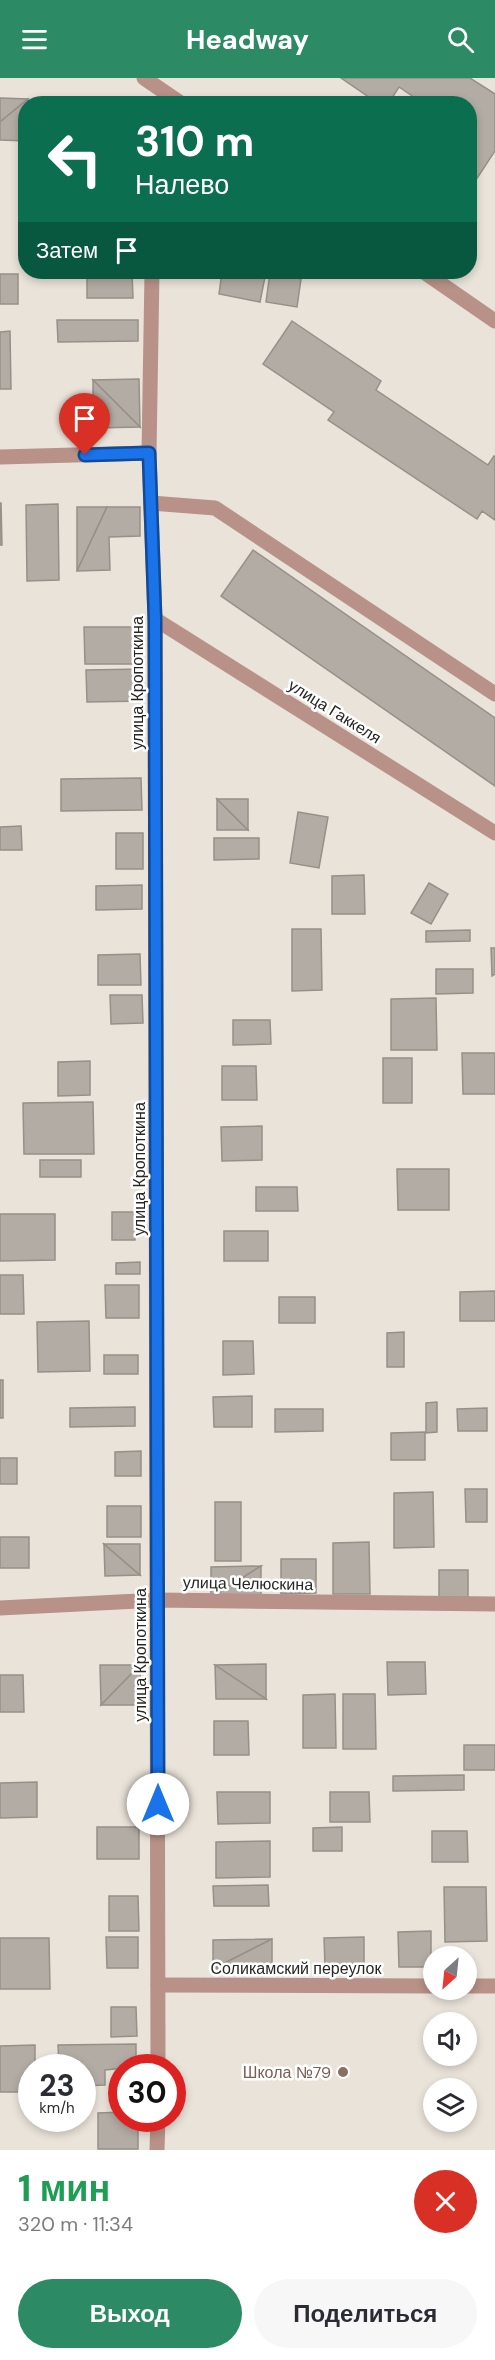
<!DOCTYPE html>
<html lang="ru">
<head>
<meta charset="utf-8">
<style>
  :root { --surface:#fff; --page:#f7f7f7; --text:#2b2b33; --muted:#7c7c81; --accent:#2c8b64 }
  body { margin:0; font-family:"DM Sans",sans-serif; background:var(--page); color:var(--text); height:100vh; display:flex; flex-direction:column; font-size:22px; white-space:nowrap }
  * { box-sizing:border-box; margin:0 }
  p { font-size:20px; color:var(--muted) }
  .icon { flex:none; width:33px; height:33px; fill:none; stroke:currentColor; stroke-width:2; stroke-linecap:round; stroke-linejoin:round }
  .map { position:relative; height:2072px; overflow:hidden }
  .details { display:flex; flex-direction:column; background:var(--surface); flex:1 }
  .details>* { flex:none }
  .banner { position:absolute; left:18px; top:18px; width:459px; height:183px; border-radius:24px; box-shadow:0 3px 9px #0003; background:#0b6e4f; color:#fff; overflow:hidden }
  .needle { width:39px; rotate:207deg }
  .fabs { position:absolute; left:423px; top:1868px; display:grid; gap:12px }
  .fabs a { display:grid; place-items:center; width:54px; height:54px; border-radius:50%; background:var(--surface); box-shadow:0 3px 9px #0003; font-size:30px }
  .speed { position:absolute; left:18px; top:1976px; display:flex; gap:12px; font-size:30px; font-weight:700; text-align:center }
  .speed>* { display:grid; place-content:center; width:78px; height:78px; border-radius:50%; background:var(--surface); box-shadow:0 3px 9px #0003; line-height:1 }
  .speed small { font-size:15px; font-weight:400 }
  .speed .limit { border:9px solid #d22; background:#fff; color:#111 }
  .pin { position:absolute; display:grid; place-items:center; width:51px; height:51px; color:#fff; margin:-62px -26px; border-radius:50% 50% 50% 0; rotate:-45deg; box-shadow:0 0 6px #0007 }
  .pin .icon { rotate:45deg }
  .me { position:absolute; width:66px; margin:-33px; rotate:0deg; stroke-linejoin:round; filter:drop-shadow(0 0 4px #0008) }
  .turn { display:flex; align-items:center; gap:21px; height:126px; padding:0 18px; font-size:27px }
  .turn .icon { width:78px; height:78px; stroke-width:2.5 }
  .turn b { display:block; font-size:42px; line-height:51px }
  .then { display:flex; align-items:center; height:57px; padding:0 18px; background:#0003; gap:12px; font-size:22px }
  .round { display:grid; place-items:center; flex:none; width:63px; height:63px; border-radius:32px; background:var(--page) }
  .summary { display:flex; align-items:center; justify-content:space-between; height:102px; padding:0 18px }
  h1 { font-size:36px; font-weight:800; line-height:45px; color:#1e9e55 }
  .primary-button { display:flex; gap:12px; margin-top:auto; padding:12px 18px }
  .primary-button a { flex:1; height:69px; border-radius:36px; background:var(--accent); color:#fff; font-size:24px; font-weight:800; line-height:69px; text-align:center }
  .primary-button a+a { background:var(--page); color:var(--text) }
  header { display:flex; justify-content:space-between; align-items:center; height:78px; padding:0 18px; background:var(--accent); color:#fff; font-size:27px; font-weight:800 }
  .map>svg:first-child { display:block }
</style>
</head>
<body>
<header><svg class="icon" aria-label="menu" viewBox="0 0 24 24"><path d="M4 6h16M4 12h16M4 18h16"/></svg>Headway<svg class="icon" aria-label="search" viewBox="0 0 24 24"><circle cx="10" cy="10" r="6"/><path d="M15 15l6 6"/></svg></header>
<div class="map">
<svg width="495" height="2072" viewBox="0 0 495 2072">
  <rect width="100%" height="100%" fill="#eae3da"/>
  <!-- building -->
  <g fill="#b3aca4" stroke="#979088" stroke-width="1.5">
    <polygon points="341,0 470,0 495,16 495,73 470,111 470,26 424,26 399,9 388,26 379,26"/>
    <polygon points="0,20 28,21 0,44"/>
    <polygon points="28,21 28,26 26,26 26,63 0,62 0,44"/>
    <polygon points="87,194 132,194 133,220 87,220"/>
    <polygon points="222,194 266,194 260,224 219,216"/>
    <polygon points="270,195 301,201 297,229 266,224"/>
    <rect x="0" y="196" width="18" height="30"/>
    <polygon points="57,242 138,242 138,263 58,264"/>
    <polygon points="292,243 381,303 376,312 488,387 494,378 495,379 495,442 482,433 477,441 328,342 334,334 263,286"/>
    <polygon points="10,253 11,311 0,311 0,254"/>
    <polygon points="139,301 140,349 93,302"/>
    <polygon points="93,302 140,349 93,350"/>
    <polygon points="0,425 1,425 2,467 0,467"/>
    <polygon points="58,426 59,502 27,503 26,427"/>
    <polygon points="77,429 107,429 77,493"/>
    <polygon points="107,429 140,429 140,458 109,459 110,492 77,493"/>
    <polygon points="253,472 495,640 495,708 221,518"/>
    <polygon points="84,549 142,549 143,586 85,586"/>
    <polygon points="143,591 143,623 87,624 86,592"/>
    <polygon points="141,700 142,732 61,733 61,701"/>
    <polygon points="217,721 248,752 217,752"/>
    <polygon points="217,721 248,721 248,752"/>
    <polygon points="298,734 328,739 319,790 290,785"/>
    <polygon points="21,748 22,772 0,772 0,749"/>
    <rect x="116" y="755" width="27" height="36"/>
    <polygon points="214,760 259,760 259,781 214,782"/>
    <polygon points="364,797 365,836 332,836 332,798"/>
    <polygon points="429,805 448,816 431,846 411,835"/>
    <polygon points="142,807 142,831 96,832 96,808"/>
    <polygon points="292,851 321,851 322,912 292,913"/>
    <polygon points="470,852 470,863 426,864 426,853"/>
    <polygon points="491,870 495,870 495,896 492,898"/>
    <polygon points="140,876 141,907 98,907 98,877"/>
    <polygon points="436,891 473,891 473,915 436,916"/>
    <polygon points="110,917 142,917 143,945 111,946"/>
    <polygon points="436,920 437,972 391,972 391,921"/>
    <polygon points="233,942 270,942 271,966 233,967"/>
    <polygon points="462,975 495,975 495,1016 463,1016"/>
    <rect x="383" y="980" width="29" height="45"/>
    <polygon points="90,983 90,1017 58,1018 58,984"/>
    <polygon points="222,988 256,988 257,1022 222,1022"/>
    <polygon points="93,1024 94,1076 24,1076 23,1025"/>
    <polygon points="262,1048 262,1082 222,1083 221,1049"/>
    <rect x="40" y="1082" width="41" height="17"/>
    <polygon points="397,1091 449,1091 449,1132 398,1132"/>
    <polygon points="256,1109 297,1109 298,1133 256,1133"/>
    <rect x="112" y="1134" width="23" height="28"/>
    <polygon points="0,1136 55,1136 55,1182 0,1183"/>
    <rect x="224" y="1153" width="44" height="30"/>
    <polygon points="140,1184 140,1196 116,1196 116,1185"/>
    <polygon points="0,1197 23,1197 24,1236 0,1236"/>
    <polygon points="105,1207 139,1207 139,1240 106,1240"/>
    <polygon points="495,1213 495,1243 460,1243 460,1214"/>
    <rect x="279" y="1219" width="36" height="26"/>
    <polygon points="89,1243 90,1293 38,1294 37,1244"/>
    <polygon points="404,1254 404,1289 387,1289 387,1255"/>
    <polygon points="223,1263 253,1263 254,1296 223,1297"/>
    <rect x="104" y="1277" width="34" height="19"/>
    <rect x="0" y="1302" width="3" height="38"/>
    <polygon points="252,1318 252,1349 214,1349 213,1319"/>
    <polygon points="437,1324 437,1354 426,1355 426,1325"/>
    <polygon points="135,1329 135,1348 70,1349 70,1330"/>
    <polygon points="487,1330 487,1353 458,1353 457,1331"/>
    <polygon points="275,1331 323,1331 323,1353 275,1354"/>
    <polygon points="425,1354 425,1382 391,1382 391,1355"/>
    <polygon points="141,1373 141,1398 115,1398 115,1374"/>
    <rect x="0" y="1380" width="17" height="26"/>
    <polygon points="465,1411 487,1411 487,1444 466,1444"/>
    <polygon points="433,1414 434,1469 394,1470 394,1415"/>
    <rect x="215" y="1424" width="26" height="59"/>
    <rect x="107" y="1428" width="34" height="31"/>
    <rect x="0" y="1459" width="29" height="31"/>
    <polygon points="369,1464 370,1516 333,1516 333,1465"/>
    <polygon points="104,1466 140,1497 105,1498"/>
    <polygon points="104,1466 140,1466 140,1497"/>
    <polygon points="281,1481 316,1481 316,1515 281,1516"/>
    <polygon points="261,1488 211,1520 211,1489"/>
    <polygon points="261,1488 261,1519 211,1520"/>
    <rect x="439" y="1492" width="29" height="28"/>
    <polygon points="387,1584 425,1584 426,1616 388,1617"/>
    <polygon points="266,1586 266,1621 215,1587"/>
    <polygon points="100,1587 140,1587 101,1627"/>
    <polygon points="140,1587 141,1627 101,1627"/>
    <polygon points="215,1587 266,1621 216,1621"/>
    <polygon points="0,1597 23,1597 24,1634 0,1634"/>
    <polygon points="335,1616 336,1670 303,1670 303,1617"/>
    <polygon points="343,1616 375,1616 376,1671 343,1671"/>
    <polygon points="214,1643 248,1643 249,1677 214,1677"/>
    <rect x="464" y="1667" width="31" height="25"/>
    <polygon points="464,1697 464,1712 393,1713 393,1698"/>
    <polygon points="37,1704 37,1739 0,1740 0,1705"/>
    <polygon points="217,1714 270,1714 270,1745 218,1746"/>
    <polygon points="330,1714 369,1714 370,1744 330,1744"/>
    <rect x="97" y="1749" width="42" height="32"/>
    <polygon points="342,1749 342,1773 313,1773 313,1750"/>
    <polygon points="432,1753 467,1753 468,1784 432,1784"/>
    <polygon points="270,1763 270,1799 216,1800 216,1764"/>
    <polygon points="268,1807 269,1828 214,1828 213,1808"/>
    <polygon points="444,1809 486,1809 487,1863 445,1864"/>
    <polygon points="109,1818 138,1818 139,1853 109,1853"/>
    <polygon points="431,1853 431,1889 399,1889 398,1854"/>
    <polygon points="106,1859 138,1859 138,1890 107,1890"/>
    <polygon points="364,1859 364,1887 325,1888 324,1860"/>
    <polygon points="0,1860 49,1860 50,1911 0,1911"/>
    <polygon points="272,1861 213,1891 213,1862"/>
    <polygon points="272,1861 272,1890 213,1891"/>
    <polygon points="111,1929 136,1929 137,1958 111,1959"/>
    <polygon points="136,1966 136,1989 105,1992 105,2007 82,2008 82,1989 59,1989 58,1967"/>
    <polygon points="35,1967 35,1989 32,1989 32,2014 0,2014 0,1968"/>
    <polygon points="122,2034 122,2040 138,2040 138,2071 98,2071 98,2035"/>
  </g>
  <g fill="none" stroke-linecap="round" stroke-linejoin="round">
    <!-- lane -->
    <polyline stroke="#b89188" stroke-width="15" points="151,425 215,430 495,616"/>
    <!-- street -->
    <g stroke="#b89188" stroke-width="15">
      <polyline points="144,0 182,26"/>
      <polyline points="152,194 149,375 155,541 158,1989"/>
      <polyline points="424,194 495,243"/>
      <polyline points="0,379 149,375"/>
      <polyline points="155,541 495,755"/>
      <polyline points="0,1530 158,1522 495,1526"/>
      <polyline points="158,1907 434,1908"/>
      <polyline points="466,1908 495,1908"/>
      <polyline points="157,2072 158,2040"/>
    </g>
  </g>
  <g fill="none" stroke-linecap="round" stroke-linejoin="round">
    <defs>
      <polyline id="route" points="85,377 149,375 155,541 158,1726"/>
    </defs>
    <!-- route casing -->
    <use href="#route" stroke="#114b97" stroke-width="15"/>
    <!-- route -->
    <use href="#route" stroke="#1a73e8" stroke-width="10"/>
  </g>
  <!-- markers -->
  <circle fill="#8d6e63" stroke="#fff" stroke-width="2" cx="343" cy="1994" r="6"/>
  <g text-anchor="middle" stroke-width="5" stroke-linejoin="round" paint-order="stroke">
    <!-- street labels -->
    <g font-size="16" fill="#282622" stroke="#fff">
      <text transform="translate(137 605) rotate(-90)" y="6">улица Кропоткина</text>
      <text transform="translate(335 633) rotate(32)" y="6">улица Гаккеля</text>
      <text transform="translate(139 1091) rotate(-90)" y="6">улица Кропоткина</text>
      <text transform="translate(248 1505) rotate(1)" y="6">улица Челюскина</text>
      <text transform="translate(140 1577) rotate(-90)" y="6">улица Кропоткина</text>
      <text x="296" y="1896">Соликамский переулок</text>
    </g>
    <!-- education labels -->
    <g font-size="16" fill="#785e54" stroke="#fff" text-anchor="end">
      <text x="331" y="2000">Школа №79</text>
    </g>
  </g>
</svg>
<div class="fabs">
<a><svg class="needle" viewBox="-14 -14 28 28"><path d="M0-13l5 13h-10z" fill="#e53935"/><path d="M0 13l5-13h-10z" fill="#7c7c81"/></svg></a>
<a><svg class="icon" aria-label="sound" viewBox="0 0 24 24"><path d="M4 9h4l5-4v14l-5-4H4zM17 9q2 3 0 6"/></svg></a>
<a><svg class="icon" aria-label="layers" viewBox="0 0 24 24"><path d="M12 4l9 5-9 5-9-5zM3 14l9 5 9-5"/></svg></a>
</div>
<div class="speed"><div>23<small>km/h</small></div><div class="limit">30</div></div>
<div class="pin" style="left:85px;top:377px;background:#d93025"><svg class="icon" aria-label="arrive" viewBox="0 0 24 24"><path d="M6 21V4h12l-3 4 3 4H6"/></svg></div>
<svg class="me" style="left:158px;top:1726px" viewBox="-20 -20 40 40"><circle r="19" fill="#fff"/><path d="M0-13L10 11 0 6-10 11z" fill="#1a73e8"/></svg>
<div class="banner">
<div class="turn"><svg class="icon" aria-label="left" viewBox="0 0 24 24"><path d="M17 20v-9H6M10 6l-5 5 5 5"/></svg><div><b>310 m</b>Налево</div></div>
<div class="then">Затем<svg class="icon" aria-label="arrive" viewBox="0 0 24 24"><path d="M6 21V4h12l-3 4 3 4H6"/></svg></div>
</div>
</div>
<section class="details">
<div class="summary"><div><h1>1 мин</h1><p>320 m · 11:34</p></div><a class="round" style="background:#d93025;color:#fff"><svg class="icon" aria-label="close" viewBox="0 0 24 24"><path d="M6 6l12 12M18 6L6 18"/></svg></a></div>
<div class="primary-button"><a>Выход</a><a>Поделиться</a></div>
</section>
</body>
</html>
